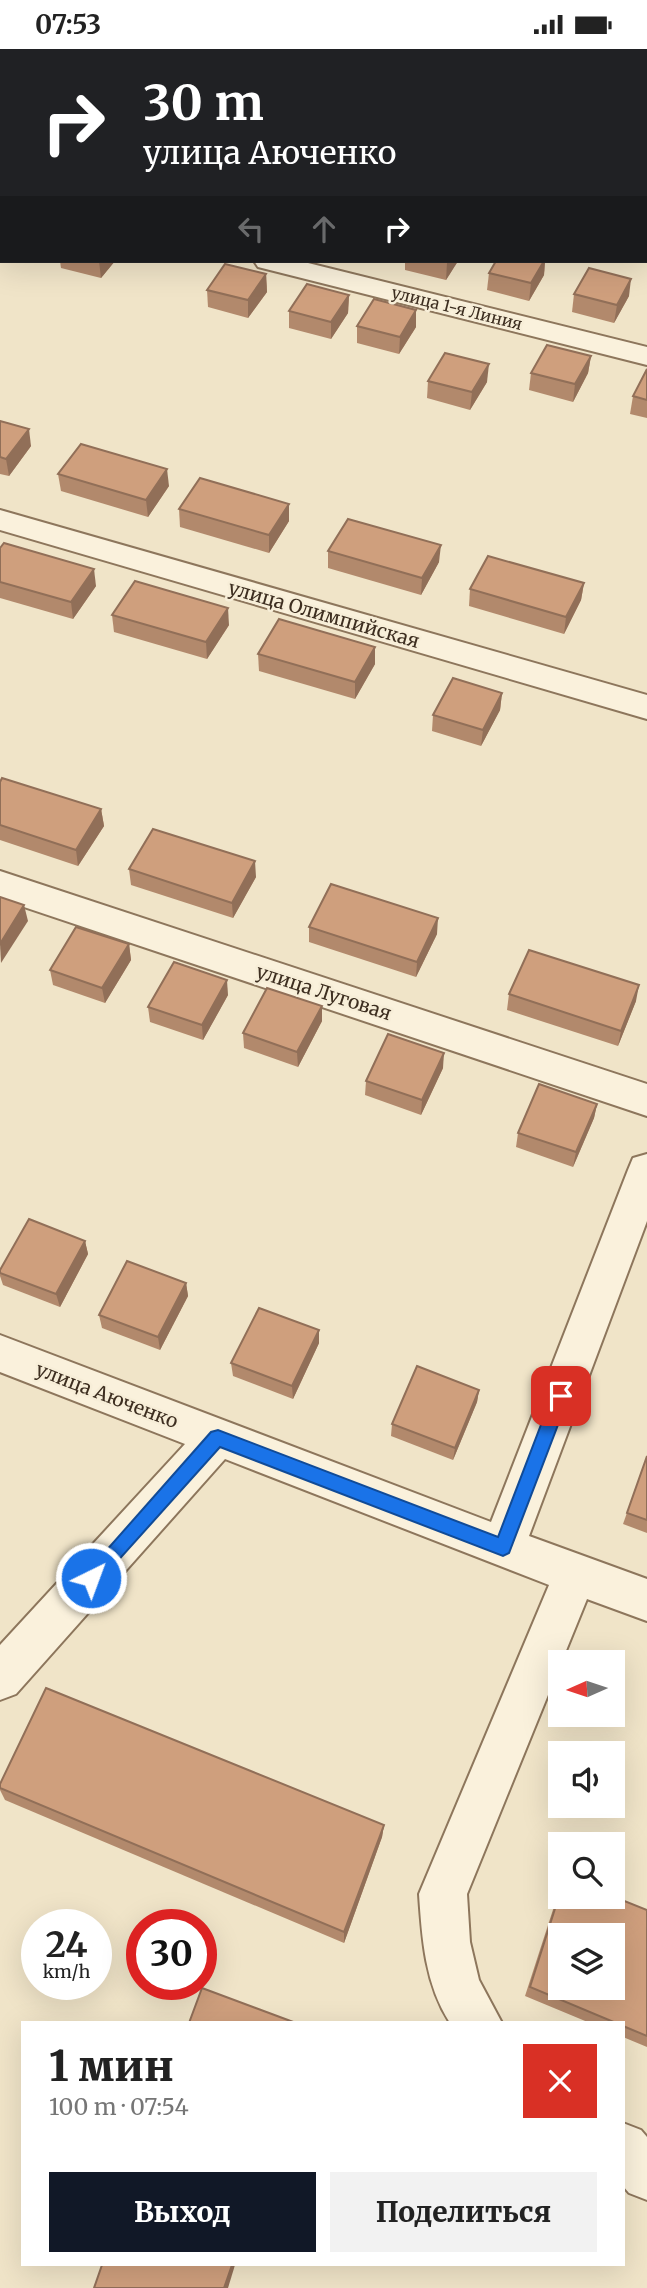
<!DOCTYPE html>
<html lang="ru">
<head>
<meta charset="utf-8">
<style>
  :root { --surface:#fff; --page:#f2f2f2; --text:#222; --muted:#767676; --accent:#111827 }
  body { margin:0; font-family:Merriweather,serif; background:var(--page); color:var(--text); height:100vh; display:flex; flex-direction:column; font-size:26px; white-space:nowrap }
  * { box-sizing:border-box; margin:0 }
  p { font-size:23px; color:var(--muted) }
  .icon { flex:none; width:38px; height:38px; fill:none; stroke:currentColor; stroke-width:2; stroke-linecap:round; stroke-linejoin:round }
  .map { position:relative; flex:1; overflow:hidden }
  .panel { position:absolute; left:21px; top:1972px; width:604px; height:245px; display:flex; flex-direction:column; background:var(--surface); border-radius:0px; box-shadow:0 7px 28px #0002 }
  .panel>* { flex:none }
  .top-card { position:absolute; left:0px; top:0px; width:648px; height:214px; box-shadow:0 7px 28px #0002; background:#202124; color:#fff; overflow:hidden }
  .needle { width:46px; rotate:267deg }
  .tools { position:absolute; left:548px; top:1601px; display:grid; gap:14px }
  .tools a { display:grid; place-items:center; width:77px; height:77px; border-radius:0px; background:var(--surface); box-shadow:0 7px 28px #0002; font-size:35px }
  .speed { position:absolute; left:21px; top:1860px; display:flex; gap:14px; font-size:35px; font-weight:700; text-align:center }
  .speed>* { display:grid; place-content:center; width:91px; height:91px; border-radius:50%; background:var(--surface); box-shadow:0 7px 28px #0002; line-height:1 }
  .speed small { font-size:18px; font-weight:400 }
  .speed .limit { border:10px solid #d22; background:#fff; color:#111 }
  .pin { position:absolute; display:grid; place-items:center; width:60px; height:60px; color:#fff; margin:-30px; border-radius:14px; box-shadow:0 4px 10px #0006 }
  .me { position:absolute; width:77px; margin:-38px; rotate:42deg; stroke-linejoin:round; filter:drop-shadow(0 0 5px #0008) }
  .turn { display:flex; align-items:center; gap:24px; height:147px; padding:0 28px; font-size:32px }
  .turn .icon { width:91px; height:91px; stroke-width:2.5 }
  .turn b { display:block; font-size:49px; line-height:60px }
  .lanes { display:flex; align-items:center; height:66px; padding:0 28px; background:#0003; justify-content:center; gap:35px; direction:ltr }
  .lanes .off { opacity:.35 }
  .round { display:grid; place-items:center; flex:none; width:74px; height:74px; border-radius:0px; background:var(--page) }
  .summary { display:flex; align-items:center; justify-content:space-between; height:119px; padding:0 28px }
  h1 { font-size:42px; font-weight:800; line-height:52px }
  .primary-button { display:flex; gap:14px; margin-top:auto; padding:14px 28px }
  .primary-button a { flex:1; height:80px; border-radius:0px; background:var(--accent); color:#fff; font-size:28px; font-weight:800; line-height:80px; text-align:center }
  .primary-button a+a { background:var(--page); color:var(--text) }
  .status { display:flex; justify-content:space-between; align-items:center; height:49px; padding:0 35px; background:var(--surface); direction:ltr }
  .status svg { height:19px; fill:currentColor }
  .map>svg:first-child { display:block }
</style>
</head>
<body>
<div class="status"><b>07:53</b><svg viewBox="0 0 49 12"><path d="M0 12V9h3v3zM5 12V6h3v6zM10 12V3h3v9zM15 12V0h3v12zM26 1h20v11H26zM47 4h2v5h-2z"/></svg></div>
<div class="map">
<svg width="647" height="2239" viewBox="0 0 647 2239">
  <rect width="100%" height="100%" fill="#f0e4c8"/>
  <g fill="none" stroke-linecap="round" stroke-linejoin="round">
    <defs>
      <g id="minor">
        <polygon points="293,0 323,0 324,2 294,2"/>
        <rect x="646" y="71" width="1" height="16"/>
        <rect x="0" y="137" width="2" height="16"/>
        <polygon points="254,212 300,212 647,298 647,316 258,218"/>
        <polygon points="0,461 647,646 647,670 0,481"/>
        <polygon points="0,822 647,1035 647,1067 0,850"/>
        <path d="M647,1105V1172L529,1487L647,1530V1572L587,1550L467,1845L470,1893L479,1931L502,1974H450C425,1935 422,1890 419,1845L549,1536L225,1410L16,1645L0,1651V1596L185,1395L0,1323V1286L491,1473L628,1121L633,1109Z"/>
        <polygon points="623,2074 641,2081 647,2088 647,2151 629,2144 623,2137"/>
      </g>
    </defs>
    <!-- minor casing -->
    <use href="#minor" stroke="#8d765c" stroke-width="4"/>
    <!-- minor -->
    <use href="#minor" fill="#faf1dc" fill-rule="evenodd"/>
  </g>
  <!-- wall -->
  <g fill="#b2896c">
    <polygon points="121,0 158,0 157,2 128,2"/>
    <polygon points="2,167 2,206 0,205 0,169"/>
    <polygon points="60,212 115,212 101,229 61,219"/>
    <polygon points="405,212 458,212 446,231 405,221"/>
    <polygon points="496,212 545,212 544,226 529,252 487,241 489,224"/>
    <polygon points="266,225 267,243 248,269 208,258 207,241"/>
    <polygon points="574,245 629,247 614,274 572,263"/>
    <polygon points="349,246 348,264 331,290 289,279 289,262"/>
    <polygon points="416,261 416,278 399,305 357,294 357,277"/>
    <polygon points="591,307 588,324 573,353 529,341 531,324"/>
    <polygon points="647,320 647,369 630,365 633,347"/>
    <polygon points="428,332 487,333 470,361 427,349"/>
    <polygon points="0,372 31,397 9,427 0,425"/>
    <polygon points="58,425 169,437 148,468 61,442"/>
    <polygon points="289,455 289,472 269,504 180,478 179,460"/>
    <polygon points="0,499 96,537 73,570 0,549"/>
    <polygon points="328,502 439,513 421,546 328,519"/>
    <polygon points="584,534 581,551 564,585 469,557 470,540"/>
    <polygon points="112,566 229,576 207,610 114,583"/>
    <polygon points="375,598 375,615 355,650 259,622 258,605"/>
    <polygon points="502,644 500,661 481,697 432,682 433,666"/>
    <polygon points="0,733 101,760 104,777 78,817 0,791"/>
    <polygon points="129,820 256,828 233,869 131,836"/>
    <polygon points="309,878 437,885 416,928 309,893"/>
    <polygon points="129,895 131,911 105,954 53,936 50,921"/>
    <polygon points="509,945 636,952 618,997 507,961"/>
    <polygon points="228,946 203,991 150,973 148,958"/>
    <polygon points="322,957 322,972 298,1018 244,999 243,984"/>
    <polygon points="443,1019 421,1066 365,1046 366,1032"/>
    <polygon points="597,1055 594,1069 573,1118 516,1098 518,1084"/>
    <polygon points="85,1192 88,1205 60,1258 3,1236 0,1227 0,1221"/>
    <polygon points="186,1234 188,1247 160,1301 102,1279 99,1266"/>
    <polygon points="319,1281 319,1294 293,1350 233,1327 231,1314"/>
    <polygon points="479,1341 477,1353 453,1411 391,1387 392,1375"/>
    <polygon points="647,1407 647,1484 623,1475"/>
    <polygon points="0,1735 384,1776 382,1788 344,1894 5,1751 0,1741"/>
    <polygon points="560,1839 560,1848 647,1861 647,1998 623,1988 623,1974 590,1974 525,1947"/>
  </g>
  <!-- shaded-wall -->
  <g fill="#916f58">
    <polygon points="647,39 647,53 646,55 646,41"/>
    <polygon points="99,212 115,212 101,229"/>
    <polygon points="448,212 458,212 446,231 447,214"/>
    <polygon points="544,212 545,212 544,226 529,252 531,234"/>
    <polygon points="266,225 267,243 248,269 248,251"/>
    <polygon points="631,230 629,247 614,274 617,256"/>
    <polygon points="349,246 348,264 331,290 331,273"/>
    <polygon points="416,261 416,278 399,305 400,288"/>
    <polygon points="591,307 588,324 573,353 575,335"/>
    <polygon points="489,315 487,333 470,361 472,343"/>
    <polygon points="29,380 31,397 9,427 6,410"/>
    <polygon points="167,420 169,437 148,468 146,451"/>
    <polygon points="289,455 289,472 269,504 269,486"/>
    <polygon points="441,496 439,513 421,546 422,529"/>
    <polygon points="94,520 96,537 73,570 71,553"/>
    <polygon points="584,534 581,551 564,585 566,568"/>
    <polygon points="228,559 229,576 207,610 206,593"/>
    <polygon points="375,598 375,615 355,650 355,633"/>
    <polygon points="502,644 500,661 481,697 483,681"/>
    <polygon points="101,760 104,777 78,817 76,801"/>
    <polygon points="255,812 256,828 233,869 232,854"/>
    <polygon points="24,856 28,872 1,914 0,895"/>
    <polygon points="438,869 437,885 416,928 417,913"/>
    <polygon points="129,895 131,911 105,954 102,939"/>
    <polygon points="227,931 228,946 203,991 202,976"/>
    <polygon points="639,936 636,952 618,997 621,982"/>
    <polygon points="322,957 322,972 298,1018 297,1003"/>
    <polygon points="444,1004 443,1019 421,1066 422,1051"/>
    <polygon points="597,1055 594,1069 573,1118 576,1103"/>
    <polygon points="85,1192 88,1205 60,1258 56,1245"/>
    <polygon points="186,1234 188,1247 160,1301 158,1288"/>
    <polygon points="319,1281 319,1294 293,1350 292,1337"/>
    <polygon points="479,1341 477,1353 453,1411 455,1399"/>
    <polygon points="384,1776 382,1788 344,1894 344,1883"/>
    <polygon points="232,2216 235,2216 228,2239 224,2239"/>
  </g>
  <!-- building -->
  <g fill="#cf9f7d" stroke="#916f58" stroke-width="2" fill-rule="evenodd">
    <polygon points="280,0 300,0 308,2 279,2"/>
    <polygon points="471,0 514,0 513,2 470,2"/>
    <polygon points="646,24 647,24 647,39 646,41"/>
    <polygon points="2,167 2,189 0,188 0,169"/>
    <polygon points="496,212 544,212 531,234 489,224"/>
    <polygon points="225,215 266,225 248,251 207,241"/>
    <polygon points="589,219 631,230 617,256 574,245"/>
    <polygon points="307,235 349,246 331,273 289,262"/>
    <polygon points="374,250 416,261 400,288 357,277"/>
    <polygon points="547,296 591,307 575,335 531,324"/>
    <polygon points="445,304 489,315 472,343 428,332"/>
    <polygon points="647,320 647,351 633,347"/>
    <polygon points="0,372 29,380 6,410 0,408"/>
    <polygon points="81,395 167,420 146,451 58,425"/>
    <polygon points="200,429 289,455 269,486 179,460"/>
    <polygon points="348,470 441,496 422,529 328,502"/>
    <polygon points="4,494 94,520 71,553 0,533 0,499"/>
    <polygon points="488,507 584,534 566,568 470,540"/>
    <polygon points="135,532 228,559 206,593 112,566"/>
    <polygon points="279,570 375,598 355,633 258,605"/>
    <polygon points="453,629 502,644 483,681 433,666"/>
    <polygon points="2,729 101,760 76,801 0,776 0,733"/>
    <polygon points="153,780 255,812 232,854 129,820"/>
    <polygon points="331,835 438,869 417,913 309,878"/>
    <polygon points="0,848 24,856 0,895"/>
    <polygon points="76,878 129,895 102,939 50,921"/>
    <polygon points="529,901 639,936 621,982 509,945"/>
    <polygon points="174,913 227,931 202,976 148,958"/>
    <polygon points="267,939 322,957 297,1003 243,984"/>
    <polygon points="388,985 444,1004 422,1051 366,1032"/>
    <polygon points="539,1035 597,1055 576,1103 518,1084"/>
    <polygon points="29,1170 85,1192 56,1245 0,1224 0,1221"/>
    <polygon points="127,1212 186,1234 158,1288 99,1266"/>
    <polygon points="259,1259 319,1281 292,1337 231,1314"/>
    <polygon points="417,1317 479,1341 455,1399 392,1375"/>
    <polygon points="647,1407 647,1471 627,1464"/>
    <polygon points="46,1639 384,1776 344,1883 0,1739 0,1735"/>
    <path d="M560,1844V1848H612V1847L647,1861V1987L623,1977V1974H616L530,1938ZM560,1886H612V1939H560Z"/>
    <polygon points="202,1939 296,1974 189,1974"/>
    <polygon points="102,2216 232,2216 224,2239 94,2239"/>
  </g>
  <!-- route -->
  <polygon fill="#1a73e8" stroke="#114b97" stroke-width="2" points="561,1340 567,1342 569,1347 509,1504 503,1507 220,1398 97,1535 91,1537 84,1535 82,1529 211,1383 218,1381 498,1488 552,1347 554,1342"/>
  <g text-anchor="middle" stroke-width="5" stroke-linejoin="round" paint-order="stroke">
    <!-- far-street labels -->
    <g font-size="16" fill="#3d2e20" stroke="#f7eed8">
      <text transform="translate(457 259) rotate(14)" y="6">улица 1-я Линия</text>
    </g>
    <!-- street labels -->
    <g font-size="19" fill="#3d2e20" stroke="#f7eed8">
      <text transform="translate(324 565) rotate(16)" y="7">улица Олимпийская</text>
      <text transform="translate(324 943) rotate(18)" y="7">улица Луговая</text>
      <text transform="translate(107 1346) rotate(21)" y="7">улица Аюченко</text>
    </g>
  </g>
</svg>
<div class="tools">
<a><svg class="needle" viewBox="-14 -14 28 28"><path d="M0-13l5 13h-10z" fill="#e53935"/><path d="M0 13l5-13h-10z" fill="#767676"/></svg></a>
<a><svg class="icon" aria-label="sound" viewBox="0 0 24 24"><path d="M4 9h4l5-4v14l-5-4H4zM17 9q2 3 0 6"/></svg></a>
<a><svg class="icon" aria-label="search" viewBox="0 0 24 24"><circle cx="10" cy="10" r="6"/><path d="M15 15l6 6"/></svg></a>
<a><svg class="icon" aria-label="layers" viewBox="0 0 24 24"><path d="M12 4l9 5-9 5-9-5zM3 14l9 5 9-5"/></svg></a>
</div>
<div class="speed"><div>24<small>km/h</small></div><div class="limit">30</div></div>
<div class="pin" style="left:561px;top:1347px;background:#d93025"><svg class="icon" aria-label="arrive" viewBox="0 0 24 24"><path d="M6 21V4h12l-3 4 3 4H6"/></svg></div>
<svg class="me" style="left:91px;top:1529px" viewBox="-20 -20 40 40"><circle r="17" fill="#1a73e8" stroke="#fff" stroke-width="3"/><path d="M0-11L8 9 0 5-8 9z" fill="#fff"/></svg>
<div class="top-card">
<div class="turn"><svg class="icon" aria-label="right" viewBox="0 0 24 24"><path d="M7 20v-9h11M14 6l5 5-5 5"/></svg><div><b>30 m</b>улица Аюченко</div></div>
<div class="lanes"><svg class="icon off" aria-label="left" viewBox="0 0 24 24"><path d="M17 20v-9H6M10 6l-5 5 5 5"/></svg><svg class="icon off" aria-label="ahead" viewBox="0 0 24 24"><path d="M12 20V5M6 11l6-6 6 6"/></svg><svg class="icon" aria-label="right" viewBox="0 0 24 24"><path d="M7 20v-9h11M14 6l5 5-5 5"/></svg></div>
</div>
<section class="panel">
<div class="summary"><div><h1>1 мин</h1><p>100 m · 07:54</p></div><a class="round" style="background:#d93025;color:#fff"><svg class="icon" aria-label="close" viewBox="0 0 24 24"><path d="M6 6l12 12M18 6L6 18"/></svg></a></div>
<div class="primary-button"><a>Выход</a><a>Поделиться</a></div>
</section>
</div>
</body>
</html>
